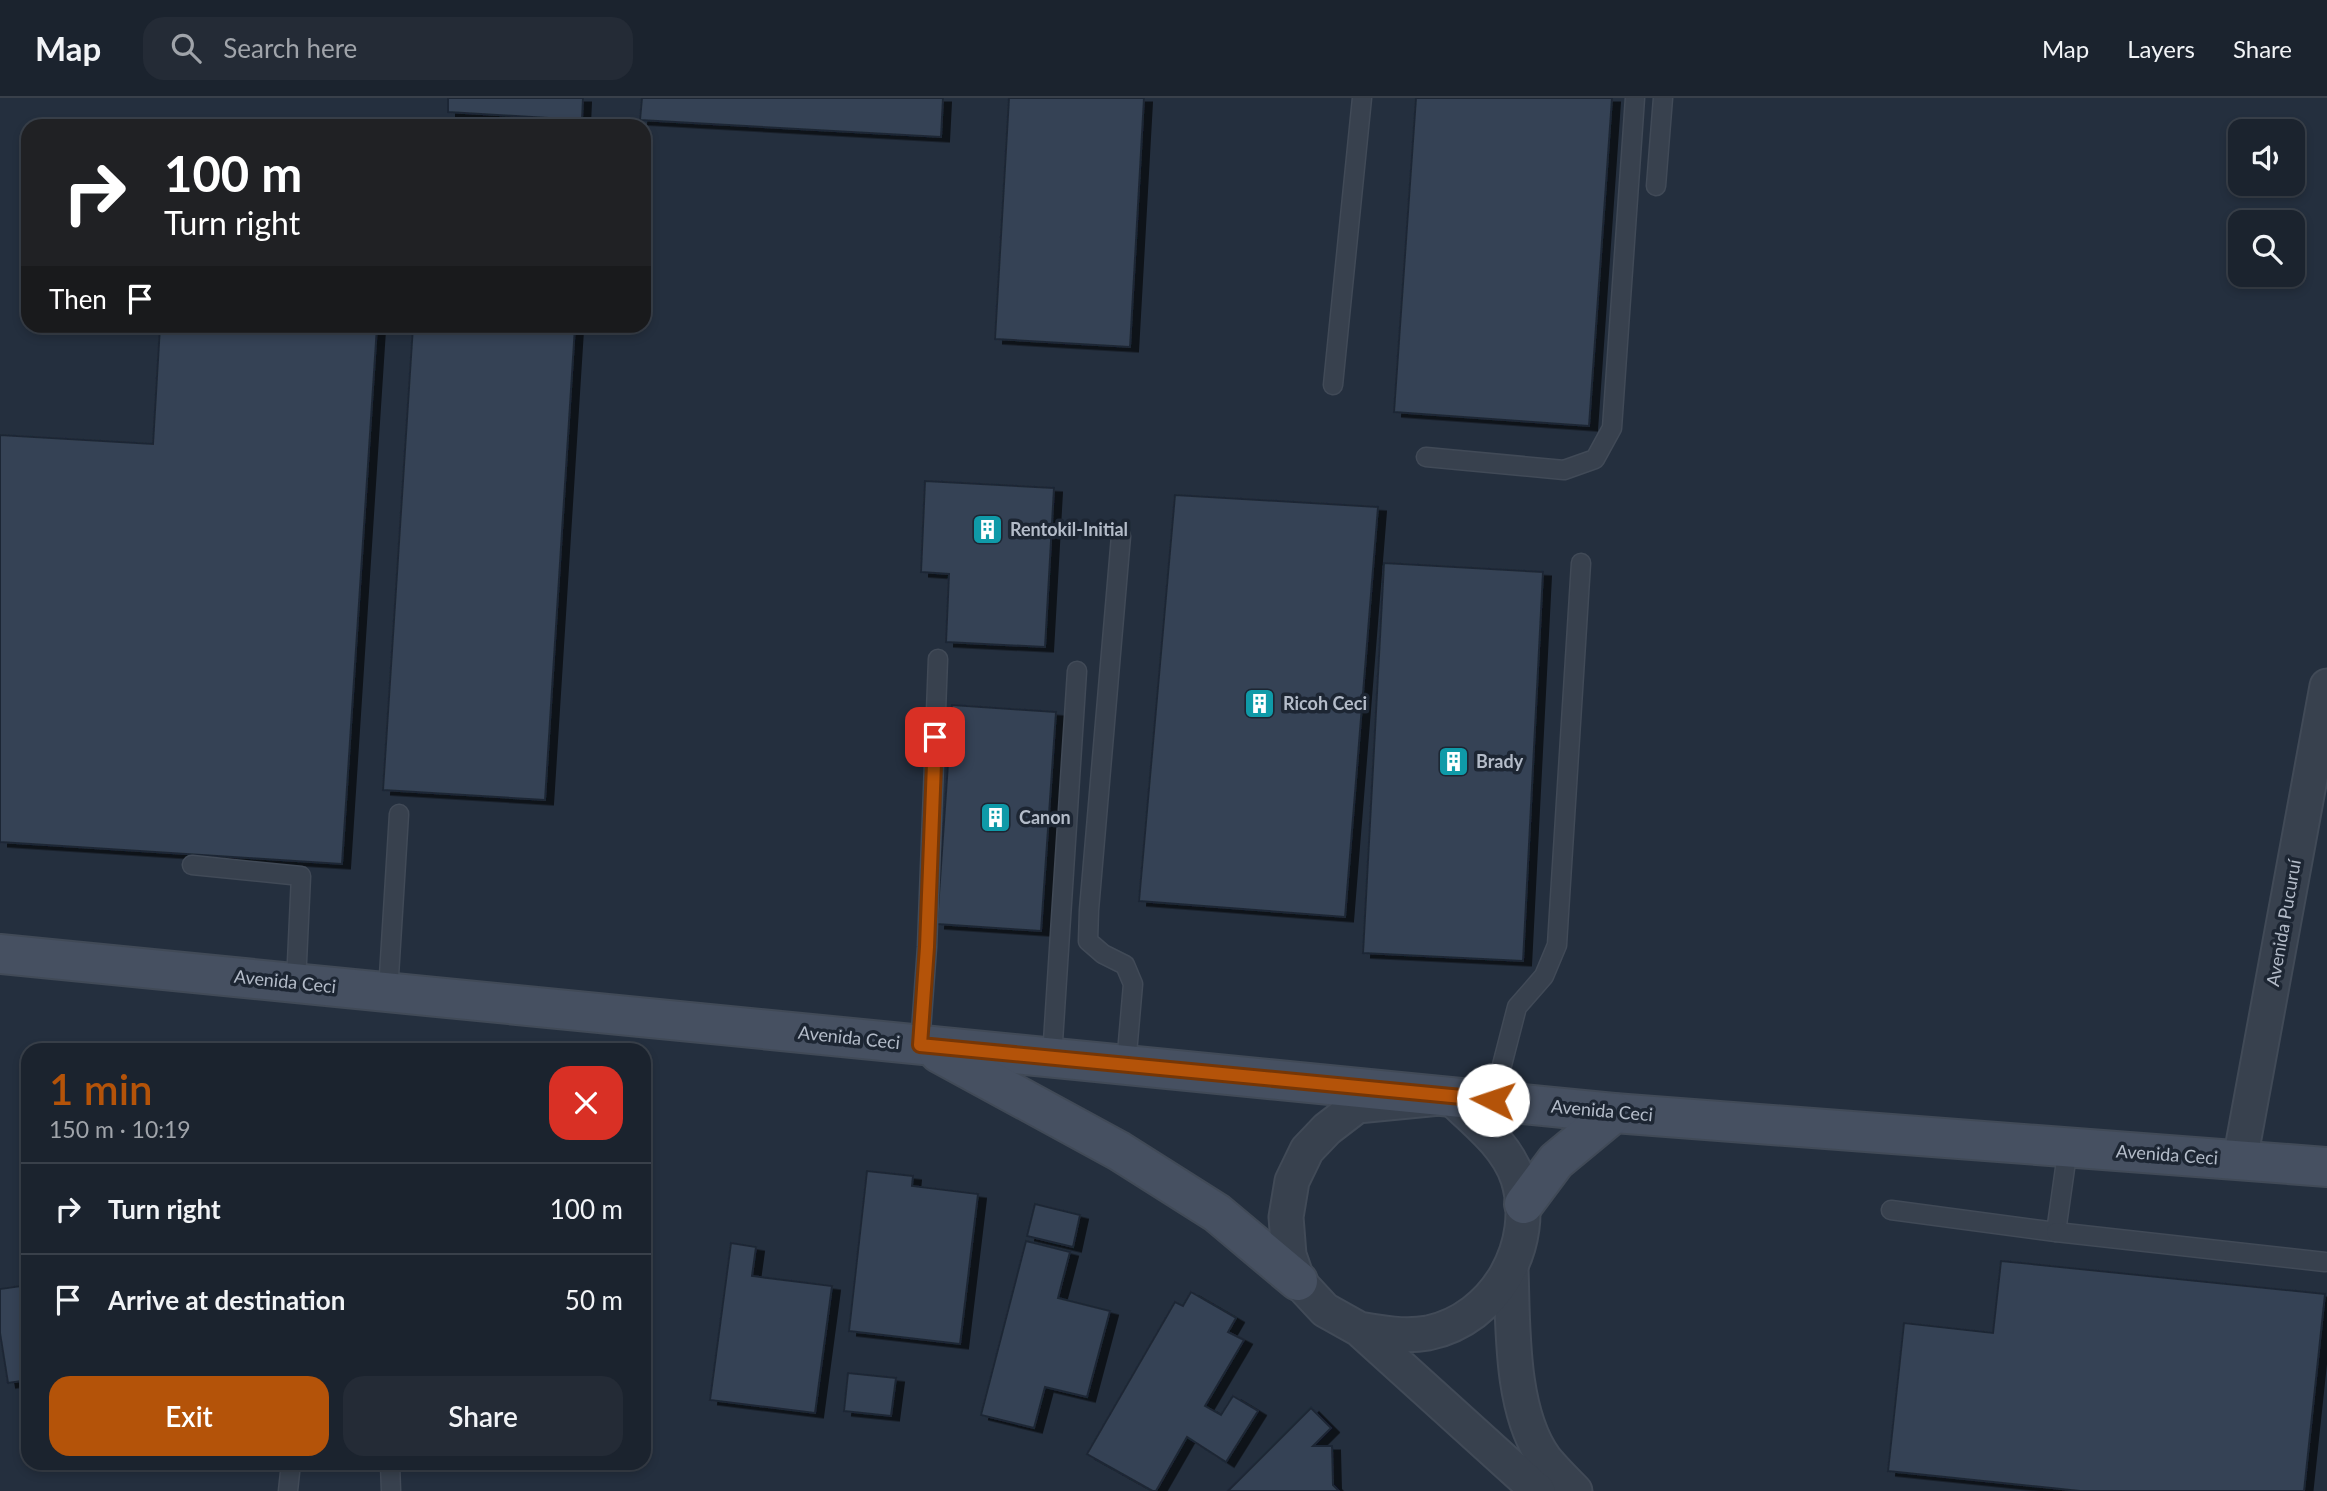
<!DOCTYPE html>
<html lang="en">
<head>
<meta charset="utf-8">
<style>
  :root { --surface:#1b232e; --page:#242b36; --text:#f1f3f6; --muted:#a0a4aa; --line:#39404a; --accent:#b45309 }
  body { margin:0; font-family:Lato,sans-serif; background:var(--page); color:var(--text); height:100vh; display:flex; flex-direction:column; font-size:26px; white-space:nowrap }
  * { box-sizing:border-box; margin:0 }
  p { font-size:23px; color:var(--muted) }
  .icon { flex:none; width:38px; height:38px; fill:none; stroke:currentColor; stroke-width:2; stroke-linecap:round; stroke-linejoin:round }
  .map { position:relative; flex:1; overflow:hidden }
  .panel { position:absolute; left:21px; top:945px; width:630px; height:427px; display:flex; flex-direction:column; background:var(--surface); border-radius:21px; box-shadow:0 4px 10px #0003,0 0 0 2px var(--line) }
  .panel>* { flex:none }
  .guide { position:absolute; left:21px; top:21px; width:630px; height:214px; border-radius:21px; box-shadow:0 4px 10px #0003,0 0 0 2px var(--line); background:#202124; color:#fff; overflow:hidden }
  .buttons { position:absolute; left:2228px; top:21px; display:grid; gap:14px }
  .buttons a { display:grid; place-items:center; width:77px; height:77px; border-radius:14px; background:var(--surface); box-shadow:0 4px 10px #0003,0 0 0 2px var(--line); font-size:35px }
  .pin { position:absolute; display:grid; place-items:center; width:60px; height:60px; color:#fff; margin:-30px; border-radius:14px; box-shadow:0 4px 10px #0006 }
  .me { position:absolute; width:77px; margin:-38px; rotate:274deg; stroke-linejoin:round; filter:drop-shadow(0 0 5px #0008) }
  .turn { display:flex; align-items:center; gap:24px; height:147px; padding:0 28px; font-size:32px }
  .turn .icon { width:91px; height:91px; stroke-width:2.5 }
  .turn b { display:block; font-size:49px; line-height:60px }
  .then { display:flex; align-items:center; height:66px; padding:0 28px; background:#0003; gap:14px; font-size:26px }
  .round { display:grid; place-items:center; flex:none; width:74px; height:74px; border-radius:21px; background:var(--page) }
  .head { display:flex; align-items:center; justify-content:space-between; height:119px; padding:0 28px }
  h1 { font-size:42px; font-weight:600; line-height:52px; color:var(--accent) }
  .action { display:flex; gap:14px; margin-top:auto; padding:14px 28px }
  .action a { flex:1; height:80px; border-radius:21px; background:var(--accent); color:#fff; font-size:28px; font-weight:600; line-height:80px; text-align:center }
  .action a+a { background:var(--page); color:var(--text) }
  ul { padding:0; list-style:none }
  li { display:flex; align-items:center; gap:21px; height:91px; padding:0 28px; border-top:2px solid var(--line) }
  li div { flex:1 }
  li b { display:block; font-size:26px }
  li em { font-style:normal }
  header { display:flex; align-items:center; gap:42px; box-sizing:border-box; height:98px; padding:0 35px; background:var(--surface); border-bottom:2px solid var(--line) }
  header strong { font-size:33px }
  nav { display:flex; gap:38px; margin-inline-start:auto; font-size:24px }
  .search { width:490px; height:63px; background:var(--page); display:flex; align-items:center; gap:18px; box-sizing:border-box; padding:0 24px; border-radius:21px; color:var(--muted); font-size:26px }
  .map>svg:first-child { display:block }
</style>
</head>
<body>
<header>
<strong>Map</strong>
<div class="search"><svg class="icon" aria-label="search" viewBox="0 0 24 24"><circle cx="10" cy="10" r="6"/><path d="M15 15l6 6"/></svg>Search here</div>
<nav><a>Map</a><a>Layers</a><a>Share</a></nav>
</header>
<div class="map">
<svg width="2327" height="1393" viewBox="0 0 2327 1393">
  <defs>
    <filter id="shadow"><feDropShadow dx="8" dy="4.5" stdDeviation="0" flood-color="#0009"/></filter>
  </defs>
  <rect width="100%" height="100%" fill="#242f3e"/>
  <!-- building -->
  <g fill="#364354" stroke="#1f2835" stroke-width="2" filter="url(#shadow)">
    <polygon points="448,0 583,0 582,22 448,14"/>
    <polygon points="642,0 943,0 941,39 640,22"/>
    <polygon points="1009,0 1144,0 1130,249 995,241"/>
    <polygon points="1416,0 1612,0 1589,328 1394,314"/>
    <polygon points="160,228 377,228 342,766 0,744 0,337 153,346"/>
    <polygon points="413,228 575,228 545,702 383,692"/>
    <polygon points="925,383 1054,390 1045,549 946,544 949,476 921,474"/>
    <polygon points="1175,397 1378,409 1345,819 1139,803"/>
    <polygon points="1384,465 1543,474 1523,863 1363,855"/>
    <polygon points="952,607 1056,614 1041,833 937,826"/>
    <polygon points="867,1073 913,1078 912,1088 978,1096 960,1246 849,1233"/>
    <polygon points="1035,1106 1080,1117 1073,1149 1027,1138"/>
    <polygon points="1026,1143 1070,1154 1058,1200 1110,1213 1087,1299 1045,1289 1034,1330 981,1317"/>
    <polygon points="731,1145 756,1149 752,1178 832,1188 815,1315 710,1302"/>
    <polygon points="2001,1163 2325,1196 2304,1393 2080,1393 1888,1373 1904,1225 1993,1235"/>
    <polygon points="28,1187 28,1282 8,1285 0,1235 0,1191"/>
    <polygon points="1191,1194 1236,1220 1228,1234 1244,1242 1205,1308 1221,1317 1233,1298 1258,1313 1226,1364 1187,1339 1156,1393 1153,1393 1087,1356 1175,1204 1183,1208"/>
    <polygon points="848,1275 896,1280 891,1318 844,1313"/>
    <polygon points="1311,1310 1331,1330 1313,1348 1332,1348 1333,1387 1339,1393 1228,1393"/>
  </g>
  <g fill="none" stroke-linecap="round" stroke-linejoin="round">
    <defs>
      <g id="service">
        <polyline points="1656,88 1663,0"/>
        <polyline points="1333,287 1362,0"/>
        <polyline points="1426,359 1564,372 1595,361 1612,330 1635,0"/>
        <polyline points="1121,438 1089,812 1088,843 1103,856 1125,867 1133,886 1126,967"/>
        <polyline points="192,767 301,778 296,885"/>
        <polyline points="388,894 399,716"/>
        <polyline points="920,947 927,849 938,561"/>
        <polyline points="1052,959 1077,573"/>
        <polyline points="1493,1002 1517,909 1544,878 1557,847 1581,465"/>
        <polyline points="1891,1112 2056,1134 2068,1049"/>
        <polyline points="2056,1134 2325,1164"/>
        <polyline points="390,1365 391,1393"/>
        <polyline points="288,1393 291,1365"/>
      </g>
      <g id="minor">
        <polyline points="2240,1062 2327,588"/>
        <path d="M1511,1170C1513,1227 1510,1313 1545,1361C1554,1372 1565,1383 1575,1393"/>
        <path d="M1359,1231C1382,1235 1404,1239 1428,1235C1496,1221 1538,1146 1518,1081C1507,1047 1475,1023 1450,999L1357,1008L1327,1031L1307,1052L1292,1083L1286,1119L1289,1157L1298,1183L1325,1212L1359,1231L1538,1393"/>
      </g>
      <g id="secondary">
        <polyline points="0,856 1614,1015 2327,1069"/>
        <polyline points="939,955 1119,1053 1217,1115 1298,1183"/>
        <polyline points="1524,1106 1556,1063 1614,1015"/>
      </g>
    </defs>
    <!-- service casing -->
    <use href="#service" stroke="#414a57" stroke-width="21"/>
    <!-- minor casing -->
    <use href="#minor" stroke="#414a57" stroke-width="37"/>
    <!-- secondary casing -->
    <use href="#secondary" stroke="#414a57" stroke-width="42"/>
    <!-- service -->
    <use href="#service" stroke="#38414e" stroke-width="18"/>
    <!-- minor -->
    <use href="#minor" stroke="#38414e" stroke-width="33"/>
    <!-- secondary -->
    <use href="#secondary" stroke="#465061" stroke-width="38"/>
  </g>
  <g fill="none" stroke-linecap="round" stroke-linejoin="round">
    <defs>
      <polyline id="route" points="935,639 927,849 920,947 1493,1002"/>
    </defs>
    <!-- route casing -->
    <use href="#route" stroke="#753606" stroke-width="18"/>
    <!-- route -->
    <use href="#route" stroke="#b45309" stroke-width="12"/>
  </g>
  <!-- icons -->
  <defs>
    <symbol id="building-square" viewBox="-11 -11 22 22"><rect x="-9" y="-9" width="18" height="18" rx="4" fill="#0f9aa8" stroke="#1d2633"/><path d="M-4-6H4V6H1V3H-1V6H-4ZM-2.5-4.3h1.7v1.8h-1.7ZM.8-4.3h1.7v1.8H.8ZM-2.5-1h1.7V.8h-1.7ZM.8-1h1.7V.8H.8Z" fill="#fff"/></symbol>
  </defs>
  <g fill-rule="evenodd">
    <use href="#building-square" x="970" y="414" width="35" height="35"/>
    <use href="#building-square" x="1242" y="588" width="35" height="35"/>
    <use href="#building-square" x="1436" y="646" width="35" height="35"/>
    <use href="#building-square" x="978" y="702" width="35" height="35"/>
  </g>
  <g text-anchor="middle" stroke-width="7" stroke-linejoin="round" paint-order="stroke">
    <!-- poi labels -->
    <g font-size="18" font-weight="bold" fill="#b4bcc9" stroke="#1d2633" text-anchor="start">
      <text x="1010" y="438">Rentokil-Initial</text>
      <text x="1283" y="612">Ricoh Ceci</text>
      <text x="1476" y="670">Brady</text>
      <text x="1019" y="726">Canon</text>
    </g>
    <!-- street labels -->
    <g font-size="18" fill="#b4bcc9" stroke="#1d2633">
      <text transform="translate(2284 825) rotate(-80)" y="6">Avenida Pucuruí</text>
      <text transform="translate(285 884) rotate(6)" y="6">Avenida Ceci</text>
      <text transform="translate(849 940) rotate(6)" y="6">Avenida Ceci</text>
      <text transform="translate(1602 1013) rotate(5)" y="6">Avenida Ceci</text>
      <text transform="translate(2167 1057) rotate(4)" y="6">Avenida Ceci</text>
    </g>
  </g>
</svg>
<div class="buttons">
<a><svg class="icon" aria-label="sound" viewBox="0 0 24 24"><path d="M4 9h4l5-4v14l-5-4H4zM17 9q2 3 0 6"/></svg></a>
<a><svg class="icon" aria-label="search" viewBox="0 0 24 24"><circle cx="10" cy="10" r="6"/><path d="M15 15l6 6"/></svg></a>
</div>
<div class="pin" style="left:935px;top:639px;background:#d93025"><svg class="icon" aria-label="arrive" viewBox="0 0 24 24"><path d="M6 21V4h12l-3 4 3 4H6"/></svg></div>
<svg class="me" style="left:1493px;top:1002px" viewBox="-20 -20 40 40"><circle r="19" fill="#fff"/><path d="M0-13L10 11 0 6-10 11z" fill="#b45309"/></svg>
<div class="guide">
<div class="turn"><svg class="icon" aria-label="right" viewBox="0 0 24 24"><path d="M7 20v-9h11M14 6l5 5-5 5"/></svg><div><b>100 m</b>Turn right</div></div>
<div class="then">Then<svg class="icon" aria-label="arrive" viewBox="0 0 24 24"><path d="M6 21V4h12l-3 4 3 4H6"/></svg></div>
</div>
<section class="panel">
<div class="head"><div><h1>1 min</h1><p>150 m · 10:19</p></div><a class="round" style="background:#d93025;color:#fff"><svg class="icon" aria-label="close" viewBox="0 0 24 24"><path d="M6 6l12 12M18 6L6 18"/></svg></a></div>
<ul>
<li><svg class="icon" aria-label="right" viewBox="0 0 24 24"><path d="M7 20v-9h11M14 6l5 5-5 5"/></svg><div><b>Turn right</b></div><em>100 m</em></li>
<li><svg class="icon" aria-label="arrive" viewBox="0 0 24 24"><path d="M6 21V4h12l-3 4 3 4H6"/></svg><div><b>Arrive at destination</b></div><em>50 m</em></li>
</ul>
<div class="action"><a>Exit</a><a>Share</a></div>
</section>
</div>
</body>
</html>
